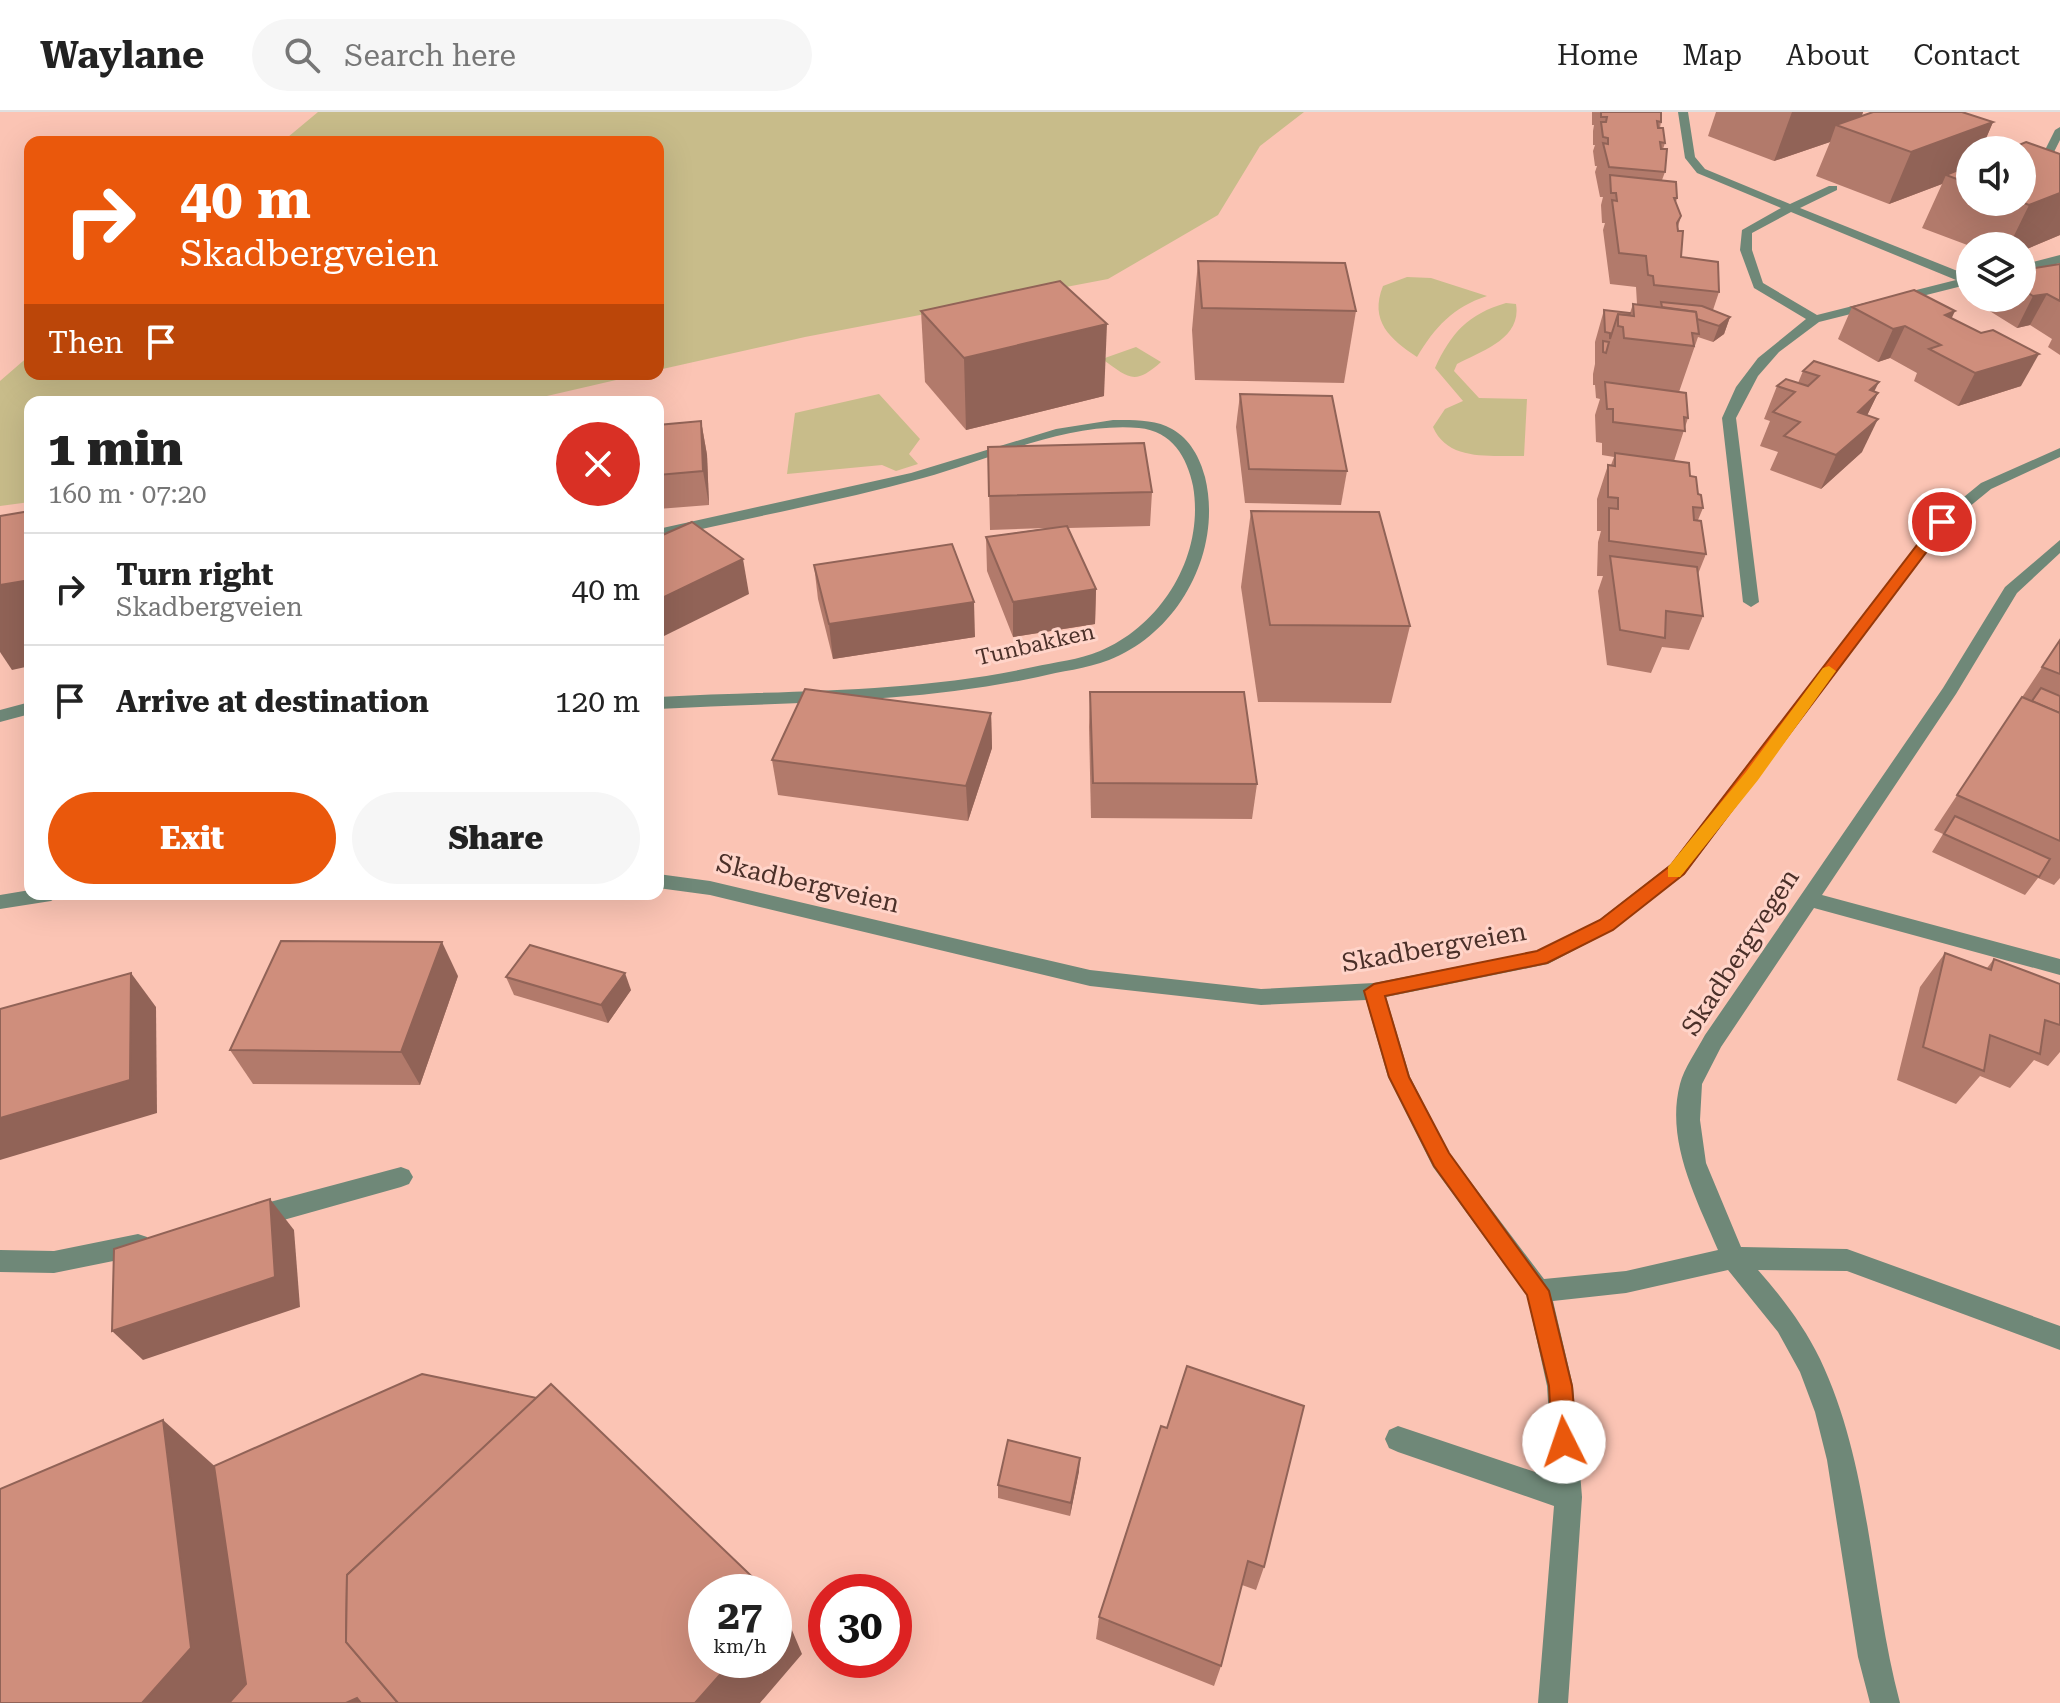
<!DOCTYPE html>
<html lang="en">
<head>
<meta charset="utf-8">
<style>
  :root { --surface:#fff; --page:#f6f6f6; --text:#222; --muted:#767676; --line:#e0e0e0; --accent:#ea580c }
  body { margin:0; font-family:"Roboto Serif",serif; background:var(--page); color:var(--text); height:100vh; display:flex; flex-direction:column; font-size:30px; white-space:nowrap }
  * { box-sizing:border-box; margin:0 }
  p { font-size:26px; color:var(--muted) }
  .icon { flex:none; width:44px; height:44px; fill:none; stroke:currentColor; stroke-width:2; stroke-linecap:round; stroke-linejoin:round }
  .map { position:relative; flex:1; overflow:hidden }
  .drawer { position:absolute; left:24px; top:284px; width:640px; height:504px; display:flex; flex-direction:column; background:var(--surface); border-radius:16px; box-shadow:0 8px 32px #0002 }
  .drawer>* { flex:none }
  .top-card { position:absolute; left:24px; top:24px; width:640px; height:244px; border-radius:16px; box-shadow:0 8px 32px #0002; background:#ea580c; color:#fff; overflow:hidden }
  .tools { position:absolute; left:1956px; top:24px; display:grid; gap:16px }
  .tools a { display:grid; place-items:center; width:80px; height:80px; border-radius:50%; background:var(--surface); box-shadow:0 8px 32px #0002; font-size:40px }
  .speed { position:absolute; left:688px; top:1462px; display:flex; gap:16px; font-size:40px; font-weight:700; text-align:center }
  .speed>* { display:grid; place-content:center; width:104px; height:104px; border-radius:50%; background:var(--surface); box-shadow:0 8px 32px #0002; line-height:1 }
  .speed small { font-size:20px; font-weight:400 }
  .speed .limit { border:12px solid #d22; background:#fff; color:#111 }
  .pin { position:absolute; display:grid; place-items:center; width:68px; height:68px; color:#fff; margin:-34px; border:4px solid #fff; border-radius:50%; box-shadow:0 2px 8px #0007 }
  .me { position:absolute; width:88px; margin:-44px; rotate:356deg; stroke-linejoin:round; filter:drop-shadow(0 0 6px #0008) }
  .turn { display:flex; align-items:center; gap:28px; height:168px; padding:0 24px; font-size:36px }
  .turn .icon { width:104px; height:104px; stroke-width:2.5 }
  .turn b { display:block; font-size:56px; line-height:68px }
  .then { display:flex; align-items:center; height:76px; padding:0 24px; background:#0003; gap:16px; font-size:30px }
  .round { display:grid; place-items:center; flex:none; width:84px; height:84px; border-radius:42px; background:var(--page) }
  .summary { display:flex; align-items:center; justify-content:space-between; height:136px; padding:0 24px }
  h1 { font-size:48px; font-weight:800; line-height:60px }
  .cta { display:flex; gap:16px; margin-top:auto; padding:16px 24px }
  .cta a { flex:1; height:92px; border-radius:48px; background:var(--accent); color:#fff; font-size:32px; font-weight:800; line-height:92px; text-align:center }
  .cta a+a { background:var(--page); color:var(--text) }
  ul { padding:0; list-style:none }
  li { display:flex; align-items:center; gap:24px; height:112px; padding:0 24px; border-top:2px solid var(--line) }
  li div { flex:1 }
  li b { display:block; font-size:30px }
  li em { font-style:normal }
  header { display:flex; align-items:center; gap:48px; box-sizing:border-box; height:112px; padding:0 40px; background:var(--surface); border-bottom:2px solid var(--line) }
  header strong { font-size:38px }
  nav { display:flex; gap:44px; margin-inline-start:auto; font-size:28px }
  .search { width:560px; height:72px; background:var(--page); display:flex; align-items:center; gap:20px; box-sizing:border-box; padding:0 28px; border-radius:44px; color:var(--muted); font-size:30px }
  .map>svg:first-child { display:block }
</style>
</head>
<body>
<header>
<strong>Waylane</strong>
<div class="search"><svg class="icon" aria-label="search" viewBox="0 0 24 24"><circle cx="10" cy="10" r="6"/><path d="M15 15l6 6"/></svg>Search here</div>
<nav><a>Home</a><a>Map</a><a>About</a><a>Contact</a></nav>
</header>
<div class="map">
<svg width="2060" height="1591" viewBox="0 0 2060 1591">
  <rect width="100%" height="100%" fill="#fbc4b4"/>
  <!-- green -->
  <g fill="#c8bc8a">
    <polygon points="318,0 1304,0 1260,34 1218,103 1108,167 805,225 658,258 658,30 282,30"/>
    <path d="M1407,165L1431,166L1487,184C1453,195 1435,215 1417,245C1390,227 1369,209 1383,174Z"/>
    <path d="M1506,191L1516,192C1522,227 1481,239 1457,252L1454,259L1479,286L1527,287L1524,344C1491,343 1448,350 1433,315L1445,297L1463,289L1435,256C1451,221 1468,202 1506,191Z"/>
    <path d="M1136,235L1161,250C1134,274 1129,266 1102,247Z"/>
    <polygon points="30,243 30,262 642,262 521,290 30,290 30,390 0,394 0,269"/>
    <polygon points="879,282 920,327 909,342 918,352 896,359 882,353 787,362 795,301"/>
  </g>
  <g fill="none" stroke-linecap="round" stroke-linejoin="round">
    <!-- minor -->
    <g fill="#6f8878" fill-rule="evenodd">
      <path d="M1678,0H1688L1695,45L1705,57L1790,92L1829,74H1837V78L1800,96L1970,164V172L1819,210L1779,240L1758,264L1736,306L1759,490L1751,495L1743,490L1722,306L1736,275L1758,246L1806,207L1754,176L1740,138L1742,118L1781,96L1697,61L1685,46ZM1791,100L1956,168L1817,203L1763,171L1752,138V121Z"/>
      <polygon points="2060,15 2060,28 2053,42 2060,56 2060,66 2048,56 2043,42 2055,18"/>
      <polygon points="2060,143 2060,151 2022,161 2022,153"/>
      <path d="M1113,308C1132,308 1155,307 1172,317C1190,327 1200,346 1205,365C1223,439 1179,521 1109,548C1086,557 1061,559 1038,565C913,592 785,590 658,597V585C783,578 910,582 1033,555C1055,550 1079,548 1100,539C1162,513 1205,443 1193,374C1187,345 1172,319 1139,316C1066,310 992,347 923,366C836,390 746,406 658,427V417L911,361L1056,317Z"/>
      <path d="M2060,336V345L1991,377L1947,413L1685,762L1613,818L1548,852L1386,885L1410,965L1449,1041L1544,1167L1626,1159L1718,1138C1697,1088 1665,1029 1680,972C1684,956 1697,938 1705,923L1943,576L2005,475L2060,428V441L2017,481L1956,582L1822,783L2060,847V863L1814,796L1721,935L1702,972L1700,1008L1706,1051L1741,1135L1847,1137L2060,1214V1238L1847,1159L1758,1158C1782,1185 1804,1214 1820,1247C1871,1354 1870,1478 1900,1591H1870L1858,1545L1827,1348L1815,1300L1800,1260L1778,1220L1728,1158L1626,1181L1553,1189L1573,1274L1582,1385L1568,1591H1538L1554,1394L1398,1340L1389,1336L1385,1327L1389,1318L1398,1314L1553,1366L1547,1274L1527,1183L1433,1055L1388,965L1366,888L1261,893L1090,874L710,783L658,776V762L710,769L1090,858L1261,877L1374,871L1537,839L1599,808L1671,752L1937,407L1981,371Z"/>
      <polygon points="30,590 30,602 0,610 0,598"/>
      <polygon points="30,778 30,782 61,782 51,789 0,797 0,783"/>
      <polygon points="401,1055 409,1058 413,1065 409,1072 401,1075 255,1116 247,1112 243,1105 247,1098 255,1094"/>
      <polygon points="138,1122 147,1125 150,1133 147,1141 138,1144 54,1161 0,1160 0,1138 54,1139"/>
    </g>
  </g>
  <!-- wall -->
  <g fill="#b27a6b">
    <polygon points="1592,0 1661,0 1661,10 1660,16 1665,31 1663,37 1665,60 1662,68 1677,86 1676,90 1681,104 1678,115 1681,145 1719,180 1713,198 1730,205 1724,222 1713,230 1698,225 1679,280 1688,306 1674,349 1690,364 1698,382 1703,396 1698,408 1706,442 1698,462 1703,504 1689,538 1662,535 1651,561 1607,553 1598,479 1603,464 1597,464 1598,430 1601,419 1597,419 1597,387 1608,353 1611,353 1614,345 1602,343 1602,331 1596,330 1595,303 1600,287 1596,286 1595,273 1593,273 1593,262 1595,252 1595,230 1604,198 1630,201 1633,192 1637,192 1636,175 1610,172 1603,118 1605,111 1602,111 1601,93 1603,85 1600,85 1595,60 1597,54 1595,54 1593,39 1595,33 1593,33 1593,19 1594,13 1592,13"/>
    <polygon points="1716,0 1863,0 1862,4 1993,10 1981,38 1970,38 1970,90 2022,90 2022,38 2060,123 2022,139 2022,134 1970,134 1922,116 1942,72 1889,92 1816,64 1830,30 1774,49 1708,24"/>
    <polygon points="1198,149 1356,199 1344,271 1195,268 1192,218"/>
    <polygon points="2060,152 2060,243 2048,235 2052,227 2030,213 2017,216 1980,193 1984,186 2022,186 2022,158"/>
    <polygon points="1852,195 1952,206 2021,274 1958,294 1914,269 1917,261 1890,246 1878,250 1838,227"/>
    <polygon points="921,199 1104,284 966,318 925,270"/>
    <polygon points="1803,259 1878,281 1867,303 1862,340 1821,377 1770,358 1778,340 1760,334 1770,309 1764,307 1777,274 1798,271"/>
    <polygon points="1240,282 1347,359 1341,393 1245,391 1236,315"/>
    <polygon points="701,309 707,343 709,393 658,397 658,313"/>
    <polygon points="988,335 1152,380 1150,414 1068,416 1096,477 1095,512 1013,525 987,459 986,425 1047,416 990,418"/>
    <polygon points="1251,399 1410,514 1391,591 1258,590 1241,475"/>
    <polygon points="814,453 975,525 833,547 818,487"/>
    <polygon points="2060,528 2060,766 2054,773 2038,766 2025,783 1932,740 1943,722 1934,718"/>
    <polygon points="1090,580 1257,672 1252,707 1091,706 1089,615"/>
    <polygon points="991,601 992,636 968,709 778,683 772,648"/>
    <polygon points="1945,841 1987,856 1994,847 2060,872 2060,940 2048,954 2034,948 2010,976 1980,964 1956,992 1897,968 1920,875"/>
    <polygon points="458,864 420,973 253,972 230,938"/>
    <polygon points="506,865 631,878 608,911 514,883"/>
    <polygon points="1161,1314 1264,1455 1256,1478 1242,1473 1221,1554 1214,1574 1096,1527 1099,1505"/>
    <polygon points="1079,1359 1070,1404 998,1386 998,1373"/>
  </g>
  <!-- shaded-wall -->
  <g fill="#916357">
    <polygon points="1792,0 1863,0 1855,20 1836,13 1830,30 1774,49"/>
    <polygon points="1993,10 1981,38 1970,38 1970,61 1946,63 1942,72 1889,92 1911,40"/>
    <polygon points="2060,81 2060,123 2022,139 2022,134 2009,134 2029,93"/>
    <polygon points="2047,182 2030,213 2017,216 2033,184"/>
    <polygon points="1955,199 1940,231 1945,203"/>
    <polygon points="1730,205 1724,222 1713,230 1719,214"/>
    <polygon points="1107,212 1104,284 966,318 964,246"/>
    <polygon points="1905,214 1890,246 1878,250 1893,217"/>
    <polygon points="2039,242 2021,274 1958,294 1975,261"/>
    <polygon points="1879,270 1870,288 1878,281 1862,314 1858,300 1870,278"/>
    <polygon points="1878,307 1862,340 1821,377 1836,343"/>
    <polygon points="701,309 707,343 709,393 703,359"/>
    <polygon points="743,447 749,482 658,527 658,488"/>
    <polygon points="30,468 30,554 12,558 0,540 0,473"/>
    <polygon points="1096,477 1095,512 1013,525 1013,490"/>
    <polygon points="974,490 975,525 833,547 829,512"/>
    <polygon points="991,601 992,636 968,709 966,674"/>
    <polygon points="442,830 458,864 420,973 401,940"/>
    <polygon points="131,861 156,895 157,1001 0,1048 0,1006"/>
    <polygon points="625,861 631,878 608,911 601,893"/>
    <polygon points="270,1087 294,1118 300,1195 143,1248 112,1219"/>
    <polygon points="163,1308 229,1367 255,1591 142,1591"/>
    <polygon points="1080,1346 1079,1359 1070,1404 1071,1391"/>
    <polygon points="781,1492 802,1542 760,1591 695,1591 733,1548 774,1548 774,1500"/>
    <polygon points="357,1586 364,1591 346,1591"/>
  </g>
  <!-- building -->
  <g fill="#cf8e7c" stroke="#916357" stroke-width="2">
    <polygon points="1601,0 1661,0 1661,10 1657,9 1658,16 1663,16 1665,31 1660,30 1661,37 1667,37 1665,60 1609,55 1603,31 1608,32 1608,26 1603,25 1601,10 1606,10 1607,5 1601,5"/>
    <polygon points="1873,0 1962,0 1993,10 1911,40 1836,13"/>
    <polygon points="2026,30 2060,42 2060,81 2029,93 2021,90 2022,90 2022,38 2007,38"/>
    <polygon points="1970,53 1970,72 1946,63"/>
    <polygon points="1610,63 1676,70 1677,86 1674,86 1681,104 1677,111 1678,119 1683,119 1681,145 1718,150 1719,180 1654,173 1653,164 1648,163 1646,144 1619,141 1612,88 1617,89 1616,81 1611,81"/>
    <polygon points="1198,149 1345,151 1356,199 1202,196"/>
    <polygon points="2060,152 2060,189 2047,182 2033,184 2022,177 2022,158"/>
    <polygon points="1060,169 1107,212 964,246 921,199"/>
    <polygon points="1914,178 1955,199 1945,203 1981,221 1993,218 2039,242 1975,261 1929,237 1941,233 1905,214 1893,217 1852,195"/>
    <polygon points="1661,190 1702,194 1730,205 1719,214 1697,207 1696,200 1662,195"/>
    <polygon points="1633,192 1696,200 1699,222 1692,221 1694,234 1624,226 1623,215 1618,214 1618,202 1634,204"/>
    <polygon points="1604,198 1630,201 1629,203 1618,202 1610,227 1610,221 1605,220"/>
    <polygon points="1603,229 1609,230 1606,241 1603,240"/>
    <polygon points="1814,249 1879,270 1870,278 1878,281 1858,300 1878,307 1836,343 1784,324 1800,310 1773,300 1795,280 1777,274 1786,267 1808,274 1819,264 1803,259"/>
    <polygon points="1605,270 1686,281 1688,306 1684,305 1685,319 1613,310 1613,297 1607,297"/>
    <polygon points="1240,282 1332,284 1347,359 1249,357"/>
    <polygon points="701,309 703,359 658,363 658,313"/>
    <polygon points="1144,331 1152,380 989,384 988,335"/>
    <polygon points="1615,341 1689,351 1690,364 1696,365 1698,382 1701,383 1703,396 1693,395 1694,408 1701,409 1706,442 1609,429 1609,396 1618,397 1618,386 1608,385 1608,353 1615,354"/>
    <polygon points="30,399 30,468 0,473 0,404"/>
    <polygon points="1251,399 1379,400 1410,514 1270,513"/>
    <polygon points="692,410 743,447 658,488 658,425"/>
    <polygon points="1067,414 1096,477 1013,490 986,425"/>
    <polygon points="952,432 974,490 829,512 814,453"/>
    <polygon points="1610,444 1697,455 1703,504 1666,499 1665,526 1620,518"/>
    <polygon points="2060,528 2060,562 2042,555"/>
    <polygon points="2041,576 2060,584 2060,601 2032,589"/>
    <polygon points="805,577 991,601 966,674 772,648"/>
    <polygon points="1090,580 1244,580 1257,672 1093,671"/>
    <polygon points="2022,585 2060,601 2060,729 1957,683"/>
    <polygon points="30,594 30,607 25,596"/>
    <polygon points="1955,704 2050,747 2039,765 1944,722"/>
    <polygon points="281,829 442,830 401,940 230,938"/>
    <polygon points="530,833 625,861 601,893 506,865"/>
    <polygon points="1945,841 1991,858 1994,847 2060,872 2060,913 2045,908 2040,942 1990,923 1984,959 1923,935"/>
    <polygon points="131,861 130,968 0,1006 0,897"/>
    <polygon points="270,1087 275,1165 112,1219 114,1137"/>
    <polygon points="1187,1254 1304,1294 1264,1455 1248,1449 1221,1554 1099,1505 1161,1314 1167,1316"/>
    <polygon points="422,1262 537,1286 347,1463 346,1530 398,1591 361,1591 357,1586 346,1591 229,1591 246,1572 214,1354"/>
    <polygon points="551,1272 768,1480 706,1480 706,1548 733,1548 695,1591 398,1591 346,1530 347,1463"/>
    <polygon points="163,1308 191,1536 142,1591 0,1591 0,1377"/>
    <polygon points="1008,1328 1080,1346 1071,1391 998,1373"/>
    <polygon points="774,1486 781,1492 774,1500"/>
  </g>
  <!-- route -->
  <polygon fill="#ea580c" stroke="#983908" stroke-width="2" points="1937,407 1949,410 1684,762 1613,818 1547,851 1385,884 1409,965 1449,1041 1549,1179 1572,1274 1577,1330 1573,1338 1564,1342 1556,1338 1552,1330 1549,1274 1527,1183 1434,1054 1389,965 1364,879 1374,872 1537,839 1600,808 1671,753"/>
  <!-- slow -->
  <polygon fill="#f59e0b" points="1829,554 1836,559 1758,668 1680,765 1668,765 1668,755 1746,660 1823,556"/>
  <g text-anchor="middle" stroke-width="6" stroke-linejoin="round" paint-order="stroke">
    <!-- far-street labels -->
    <g font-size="22" fill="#4b3029" stroke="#ffd4c9">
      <text transform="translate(1035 532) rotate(-13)" y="8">Tunbakken</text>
    </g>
    <!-- street labels -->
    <g font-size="26" fill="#4b3029" stroke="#ffd4c9">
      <text transform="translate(808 771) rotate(13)" y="9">Skadbergveien</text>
      <text transform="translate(1434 835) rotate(-10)" y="9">Skadbergveien</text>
      <text transform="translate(1740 840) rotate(-57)" y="9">Skadbergvegen</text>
    </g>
  </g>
</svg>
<div class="tools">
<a><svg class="icon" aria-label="sound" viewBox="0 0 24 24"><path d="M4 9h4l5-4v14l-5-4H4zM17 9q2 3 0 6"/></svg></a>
<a><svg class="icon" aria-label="layers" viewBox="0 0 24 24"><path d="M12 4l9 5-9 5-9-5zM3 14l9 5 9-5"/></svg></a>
</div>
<div class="speed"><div>27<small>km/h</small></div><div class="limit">30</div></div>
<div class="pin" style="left:1942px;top:410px;background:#d93025"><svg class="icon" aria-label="arrive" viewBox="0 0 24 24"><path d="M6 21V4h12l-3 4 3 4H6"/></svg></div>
<svg class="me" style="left:1564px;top:1330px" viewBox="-20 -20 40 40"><circle r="19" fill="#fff"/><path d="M0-13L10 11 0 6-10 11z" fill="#ea580c"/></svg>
<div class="top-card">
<div class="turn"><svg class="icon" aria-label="right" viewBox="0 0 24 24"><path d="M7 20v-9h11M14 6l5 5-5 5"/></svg><div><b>40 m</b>Skadbergveien</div></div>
<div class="then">Then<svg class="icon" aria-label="arrive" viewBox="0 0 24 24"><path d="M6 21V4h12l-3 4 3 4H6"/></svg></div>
</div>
<section class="drawer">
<div class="summary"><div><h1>1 min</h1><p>160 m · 07:20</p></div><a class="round" style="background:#d93025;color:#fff"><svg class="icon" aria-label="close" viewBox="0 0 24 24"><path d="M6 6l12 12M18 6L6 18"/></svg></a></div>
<ul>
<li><svg class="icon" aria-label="right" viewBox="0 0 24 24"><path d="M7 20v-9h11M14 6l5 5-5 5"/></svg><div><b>Turn right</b><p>Skadbergveien</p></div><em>40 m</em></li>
<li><svg class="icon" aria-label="arrive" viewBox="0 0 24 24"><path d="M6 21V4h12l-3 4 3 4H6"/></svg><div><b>Arrive at destination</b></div><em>120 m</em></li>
</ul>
<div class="cta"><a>Exit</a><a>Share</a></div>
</section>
</div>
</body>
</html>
